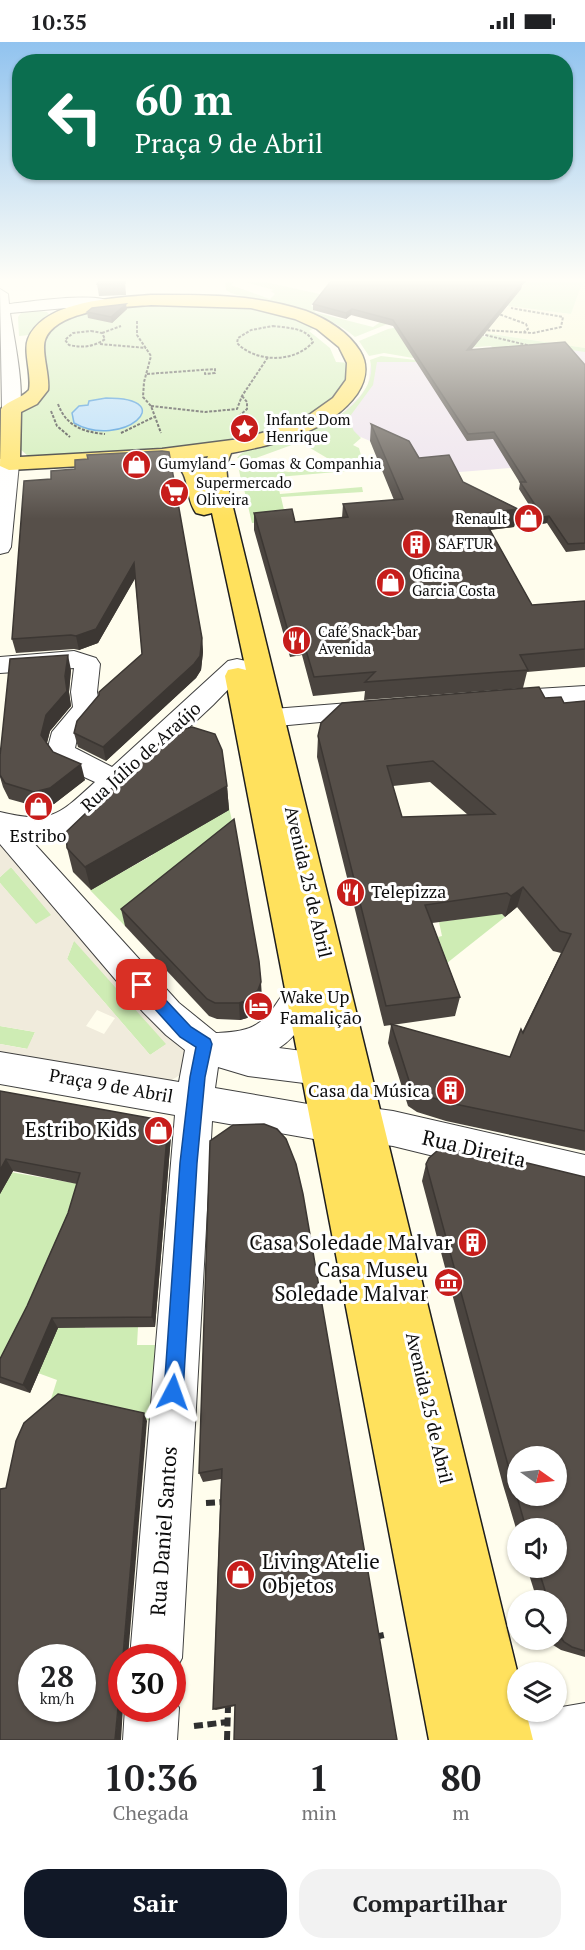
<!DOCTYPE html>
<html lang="pt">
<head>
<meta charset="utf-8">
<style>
  :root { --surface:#fff; --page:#f2f2f2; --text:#202124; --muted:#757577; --accent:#111827 }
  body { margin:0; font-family:"PT Serif",serif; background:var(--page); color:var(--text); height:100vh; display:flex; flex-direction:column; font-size:22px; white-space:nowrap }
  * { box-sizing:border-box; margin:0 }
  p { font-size:20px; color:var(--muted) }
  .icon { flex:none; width:33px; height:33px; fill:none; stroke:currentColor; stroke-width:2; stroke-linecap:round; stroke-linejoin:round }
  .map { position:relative; height:1698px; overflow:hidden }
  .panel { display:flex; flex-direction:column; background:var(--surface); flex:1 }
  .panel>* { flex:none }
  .guide { position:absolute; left:12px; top:12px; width:561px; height:126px; border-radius:24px; box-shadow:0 2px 4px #0004; background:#0b6e4f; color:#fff; overflow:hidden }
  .needle { width:39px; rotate:104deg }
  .fabs { position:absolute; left:507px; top:1404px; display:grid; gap:12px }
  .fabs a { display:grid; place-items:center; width:60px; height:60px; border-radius:50%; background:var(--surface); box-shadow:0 2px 4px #0004; font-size:30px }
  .speed { position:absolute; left:18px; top:1602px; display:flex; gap:12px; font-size:30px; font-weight:700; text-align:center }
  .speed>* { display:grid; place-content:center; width:78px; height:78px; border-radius:50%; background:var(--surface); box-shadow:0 2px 4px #0004; line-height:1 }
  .speed small { font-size:15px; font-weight:400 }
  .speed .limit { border:9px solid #d22; background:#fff; color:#111 }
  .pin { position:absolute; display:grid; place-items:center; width:51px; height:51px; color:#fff; margin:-26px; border-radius:12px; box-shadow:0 3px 9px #0006 }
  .me { position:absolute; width:66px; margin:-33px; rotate:4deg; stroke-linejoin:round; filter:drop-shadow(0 0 4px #0008) }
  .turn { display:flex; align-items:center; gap:21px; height:126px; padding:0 24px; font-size:27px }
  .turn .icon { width:78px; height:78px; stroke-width:2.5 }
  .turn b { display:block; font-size:42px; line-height:51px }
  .eta { display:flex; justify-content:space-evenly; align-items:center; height:102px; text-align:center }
  .eta b { font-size:36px; font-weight:700; line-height:42px }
  .action { display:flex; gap:12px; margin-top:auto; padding:12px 24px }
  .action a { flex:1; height:69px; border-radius:24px; background:var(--accent); color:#fff; font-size:24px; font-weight:700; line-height:69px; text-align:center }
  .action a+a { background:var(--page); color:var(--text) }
  .status { display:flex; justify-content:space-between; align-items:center; height:42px; padding:0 30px; background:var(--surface); direction:ltr }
  .status svg { height:16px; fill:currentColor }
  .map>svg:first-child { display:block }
</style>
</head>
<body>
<div class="status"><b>10:35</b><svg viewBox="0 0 49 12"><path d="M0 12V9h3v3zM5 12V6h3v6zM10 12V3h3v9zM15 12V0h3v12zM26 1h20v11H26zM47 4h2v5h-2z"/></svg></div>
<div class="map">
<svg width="585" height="1698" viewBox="0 0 585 1698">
  <rect width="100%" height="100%" fill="#fffded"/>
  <!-- industrial -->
  <polygon fill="#ece1ed" points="585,306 585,420 447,431 327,381 336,377 360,354 368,343 371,320 433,320"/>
  <!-- farmland -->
  <polygon fill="#f7f6cb" points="583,239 585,239 585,306 474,289 477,263 505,268 508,264 571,272"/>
  <!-- green -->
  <g fill="#ceecb4">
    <path d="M225,239H236L231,243L270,257L275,252L271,249L274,248L241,239H261L324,253V256L313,260L311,264L319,267L314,270L373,285L385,277L390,281L355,295C317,264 275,266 231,251L226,248Z"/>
    <polygon points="478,239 583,239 571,272 508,264 510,260"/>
    <polygon points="219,261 274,269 318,284 309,289 330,306 336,320 351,321 349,341 320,370 262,394 202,405 38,416 28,414 19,406 19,369 36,359 44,292 62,277 117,263"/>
    <polygon points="31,268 47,270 51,275 30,293 19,294 18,275 21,271"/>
    <polygon points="410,283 413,316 384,311 369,314 359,299 388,287"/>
    <polygon points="460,290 487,295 485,291 585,306 585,310 564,307 497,312 491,304 462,306"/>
    <path d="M381,314L433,320H377L373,343L348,377L354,389L361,396L353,403L359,406L362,417L325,421L327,416L300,400L253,417L237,416C248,401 280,401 297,394C320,386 343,375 359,356C368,345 374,332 370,318Z"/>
    <polygon points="356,421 360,428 241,438 238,423 289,430"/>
    <polygon points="278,444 280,452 362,445 363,450 281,455 286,477 252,481 244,447"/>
    <polygon points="226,751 235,793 125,884 90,848 151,814"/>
    <polygon points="11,825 52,873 36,883 0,841 0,835"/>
    <polygon points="468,839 505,875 447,921 438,895 442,894 439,880 461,877"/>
    <polygon points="74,898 167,1002 150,1013 67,917"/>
    <polygon points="0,984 35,990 28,1007 0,1002"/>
    <polygon points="10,1130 85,1143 85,1286 138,1285 137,1303 158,1303 152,1379 51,1357 57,1338 38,1331 0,1340 0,1151"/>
  </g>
  <!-- plaza -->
  <path fill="#f0ebdc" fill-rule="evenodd" d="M0,797L188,1009L185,1025L180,1033L170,1039L0,1018V1002L27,1007L35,990L0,984V841L36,882L51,873L11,825L0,835ZM74,899L166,1002L150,1013L67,917ZM97,968L115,976L104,992L86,984Z"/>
  <!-- water -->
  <path fill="#aed9fa" stroke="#2f8ad7" stroke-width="1.5" d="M106,356C183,356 121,408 74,381L72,371L79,364L88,363L89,359Z"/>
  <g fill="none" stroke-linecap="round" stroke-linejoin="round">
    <defs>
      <g id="minor">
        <path d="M0,247L8,252L9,262C27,260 101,249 112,261L104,266H66L10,271C13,290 27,357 18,371H4L2,367Z"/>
        <polygon points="9,416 16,418 19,422 11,505 8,510 0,512 0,417"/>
        <path d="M74,609L96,616L100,622L97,650L100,666L78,692L75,706L112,725L228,619L237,617L246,619L250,625L213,663L89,779L60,794L32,799L179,961L216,991C229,990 245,990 257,982C283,966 283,929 315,940L320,950C310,971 299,993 279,1006C306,1009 330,1013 356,1023L361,1034L356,1045L343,1050L312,1042L248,1034L218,1025L215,1046L331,1066L364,1065L393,1069L585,1113V1151L393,1104L364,1100H331L212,1079L182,1616L172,1635V1616H130L175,1073L0,1042V1010L179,1040L185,1008L166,993L143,970L0,802V770C51,782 58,774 95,740L58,723L47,709L52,690L73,665L71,650L74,626L0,631V615Z"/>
        <polygon points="585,644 585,660 503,665 494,663 490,657 494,651 503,649"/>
        <polygon points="375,659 384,662 388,668 384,674 247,687 237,684 234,678 237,672 247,669"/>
        <polygon points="172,1651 179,1666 177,1698 123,1698 125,1666 172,1666"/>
        <polygon points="585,1661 585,1698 506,1698 514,1679 533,1671 556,1670 556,1666"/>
      </g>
      <path id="major" d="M151,253C203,253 256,252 306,269C327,277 348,290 360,309C369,324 366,338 357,352C330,390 274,403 231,411L226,424L228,445L518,1633V1670H526L533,1698H429L225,634L228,628L238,626L246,628L212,471L204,473L196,471C184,454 192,432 172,419L9,428L0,424L1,367C8,358 21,357 29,348C32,333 23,309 28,297C44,258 115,256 151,253ZM151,263L251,266L295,277L317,287L339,305L347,321L346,338L333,356L309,373L269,389L240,397L162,407L20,415L21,370L37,362L48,348C50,333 41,310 45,298C56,267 124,265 151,263ZM208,414L204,424L205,430L195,416Z"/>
    </defs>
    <!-- minor casing -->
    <use href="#minor" stroke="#404040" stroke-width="2"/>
    <!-- major casing -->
    <use href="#major" stroke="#1e1e1e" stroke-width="3"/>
    <!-- path-far1 -->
    <g stroke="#2f2f2f" stroke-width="2" stroke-dasharray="3 1.5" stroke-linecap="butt">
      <polyline points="496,271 526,282 528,287 524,290"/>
      <polyline points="137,279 137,293 151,314 144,340 143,355 151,364 161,391"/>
      <path d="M273,284C286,286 307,285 313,300C295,321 256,321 237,301L238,296L251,288Z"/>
      <polyline points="483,288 533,291 561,285 563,275 511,266"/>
      <path d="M91,289L102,291L105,297C94,305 82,306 69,303L65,298L73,291Z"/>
      <polyline points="102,291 121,284"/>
      <polyline points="481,292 531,304"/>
      <polyline points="100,302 146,306"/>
      <polyline points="147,332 215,327 215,331 205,332 205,329"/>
      <path d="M58,362C66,384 83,390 105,392"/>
      <polyline points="151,364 205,370 237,367 242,354 268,315"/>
      <polyline points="51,369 57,384 70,395"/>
      <polyline points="232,380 247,367 247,360 242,354"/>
      <polyline points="121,391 154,375"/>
    </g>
    <!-- path -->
    <g stroke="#2f2f2f" stroke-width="6" stroke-dasharray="9 4.5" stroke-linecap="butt">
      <polyline points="206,1461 223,1460"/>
      <polyline points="375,1595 384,1593"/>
      <polyline points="194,1684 228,1680"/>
      <polyline points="227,1698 228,1665"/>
    </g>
    <!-- minor -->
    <use href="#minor" fill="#fff" fill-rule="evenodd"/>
    <!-- major -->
    <use href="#major" fill="#ffe15d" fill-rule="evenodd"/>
  </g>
  <!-- wall -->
  <g fill="#4a443f" fill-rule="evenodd">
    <polygon points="125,239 126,253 99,254 97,242"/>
    <polygon points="522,243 521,247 472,307 585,323 585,508 566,510 547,481 541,482 519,447 520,441 493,397 467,399 393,284 351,273 346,277 313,268 313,262"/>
    <polygon points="127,267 112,281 88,276 87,270"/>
    <polygon points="371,382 419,416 463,440 518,467 514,485 490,488 532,563 585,559 585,625 527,630 523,646 364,658 365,649 313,654 302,613 290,615 254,488 254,471 295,480 342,476 343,462 394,458 370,399"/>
    <polygon points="75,427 202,596 203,610 201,628 196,636 106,719 78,705 74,691 142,612 135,536 98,601 79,608 74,607 16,611 12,597 51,437"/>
    <polygon points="71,628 69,650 71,664 50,689 47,701 53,710 85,738 54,762 38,765 9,757 3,745 0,735 0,714"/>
    <path d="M545,656L564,661L585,659V1109L446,1079L417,1070L408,1064L388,1001L391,983L384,984L317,715L318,694ZM430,740L468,773L402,775L393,744ZM517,865L553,909L561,911L510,1015L392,983L455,974L460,955L432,881L502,872L505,875Z"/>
    <polygon points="227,744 229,768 91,848 73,830 67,806"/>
    <polygon points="121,867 262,956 259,965 247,976 240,978 217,977 209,974 125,884"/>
    <polygon points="0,1049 168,1082 171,1094 155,1285 58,1286 30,1351 0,1341 0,1317 27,1264 68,1171 77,1142 13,1129 0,1152"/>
    <polygon points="210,1099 235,1664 216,1668 213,1667 221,1437 203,1440 199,1431"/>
    <polygon points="426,1122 585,1135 585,1615 561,1608 553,1603 549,1598 556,1598 556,1558 537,1558 527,1526 556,1526 556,1486 518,1486 518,1493 503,1443 422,1139"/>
  </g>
  <!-- shaded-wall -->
  <g fill="#3c3733">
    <polygon points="519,239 527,239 522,243 521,247 466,314 467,308"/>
    <polygon points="126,262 127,267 112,281 111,275"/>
    <polygon points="352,267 351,273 346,277 346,271"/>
    <polygon points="518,467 514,485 478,489 481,472"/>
    <polygon points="549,474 547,481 541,482 543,475"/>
    <polygon points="134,521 136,535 98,601 79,608 76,594"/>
    <polygon points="202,596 203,610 201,628 196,636 106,719 103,705"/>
    <polygon points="68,613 71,628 69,650 71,664 50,689 45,708 41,693 46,673 65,634"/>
    <polygon points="81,722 85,738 54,762 38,765 34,750"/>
    <polygon points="227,744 229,768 91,848 85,825"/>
    <polygon points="523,845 517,865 505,875 511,854"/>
    <polygon points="261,940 262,956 259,965 247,976 240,978 239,961"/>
    <polygon points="168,1082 171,1094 155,1285 152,1275"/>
    <polygon points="6,1117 13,1129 0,1152 0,1128"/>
    <polygon points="52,1276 58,1286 30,1351 23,1343"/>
    <polygon points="144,1371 147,1379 128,1616 125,1616 123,1614"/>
    <polygon points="122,1664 122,1666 123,1666 121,1698 115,1698 118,1666"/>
  </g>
  <!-- building -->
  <g fill="#564f49" stroke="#3c3733" stroke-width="1.5" fill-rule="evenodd">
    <polygon points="99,239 125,239 125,241 97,242"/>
    <polygon points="331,239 519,239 518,240 522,241 467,308 565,300 585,323 585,501 568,502 549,474 543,475 520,440 526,440 494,390 468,392 393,278 352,267 346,271 313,262"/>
    <polygon points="126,262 111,275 87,270 92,266"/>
    <polygon points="371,382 409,399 419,416 449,413 463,440 518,467 481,472 532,563 585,559 585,607 520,613 528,628 365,640 375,630 314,635 302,595 290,596 254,471 292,467 295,480 348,475 343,462 403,457"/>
    <polygon points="162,409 169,410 202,596 200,614 194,622 103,705 74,691 77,679 99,653 99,650 142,612 134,521 96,587 76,594 71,593 12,597 24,439 51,437 51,429 75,427 75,418 88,417 87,413"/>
    <polygon points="68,613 65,634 67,649 46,673 41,693 53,710 81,722 50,746 34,750 5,741 0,733 0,714 10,617"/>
    <path d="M539,645L545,656L561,655L564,661L585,659V1089L450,1061L420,1052L411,1045L391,982L510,1015L521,987L523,991L571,892L560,889L523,845L511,854L507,851L425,863L460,955L386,964L318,694L321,681L342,661ZM433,719L495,772L402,775L387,724Z"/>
    <polygon points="192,685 215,692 222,708 227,744 85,825 67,806 66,790 171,690"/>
    <polygon points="234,777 259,919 261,940 258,948 245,959 239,961 215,961 207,957 121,867"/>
    <polygon points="0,1049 166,1079 168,1082 152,1275 52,1276 23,1343 0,1335 0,1317 27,1264 68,1171 80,1131 6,1117 0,1128"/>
    <polygon points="264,1082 277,1087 286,1097 296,1122 303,1152 397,1698 234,1698 235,1663 213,1667 222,1427 199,1431 210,1099 233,1083"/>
    <path d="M437,1109H478L585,1135V1609L572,1605L564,1600L558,1591L556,1587V1558H548L538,1526H556V1486H526L511,1434L426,1122L429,1116ZM518,1414H556V1454H518Z"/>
    <path d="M58,1352L144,1371L123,1614L125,1616H122V1664L118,1666L115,1698H0V1447L6,1446L16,1399L24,1381ZM32,1616H82V1666H32Z"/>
  </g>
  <!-- sky -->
  <linearGradient id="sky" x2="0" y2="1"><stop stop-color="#91c3ef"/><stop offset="0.5" stop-color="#fffef7"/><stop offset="1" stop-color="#fffef7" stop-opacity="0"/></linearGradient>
  <rect width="585" height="477" fill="url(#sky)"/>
  <!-- route -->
  <polygon fill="#1a73e8" stroke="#114b97" stroke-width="1.5" points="142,937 147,938 191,985 210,997 212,1002 205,1035 197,1121 183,1350 180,1357 173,1360 167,1357 164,1350 180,1121 190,1035 196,1005 180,995 137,947 135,943 137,938"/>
  <!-- icons -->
  <defs>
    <symbol id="sight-disc" viewBox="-11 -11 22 22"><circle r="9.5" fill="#c71d1b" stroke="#fff"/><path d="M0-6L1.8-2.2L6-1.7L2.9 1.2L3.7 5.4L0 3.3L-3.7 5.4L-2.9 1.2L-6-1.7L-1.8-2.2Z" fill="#fff"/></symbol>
    <symbol id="shop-disc" viewBox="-11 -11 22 22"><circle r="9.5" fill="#c71d1b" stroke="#fff"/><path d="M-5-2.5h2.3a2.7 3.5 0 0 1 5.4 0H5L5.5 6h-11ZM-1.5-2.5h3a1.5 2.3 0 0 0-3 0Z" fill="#fff"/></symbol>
    <symbol id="supermarket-disc" viewBox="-11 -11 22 22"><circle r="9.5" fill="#c71d1b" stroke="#fff"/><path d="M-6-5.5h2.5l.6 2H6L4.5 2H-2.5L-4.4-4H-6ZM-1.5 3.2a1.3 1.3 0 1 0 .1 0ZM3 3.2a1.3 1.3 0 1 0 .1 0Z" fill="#fff"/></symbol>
    <symbol id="building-disc" viewBox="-11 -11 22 22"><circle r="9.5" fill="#c71d1b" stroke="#fff"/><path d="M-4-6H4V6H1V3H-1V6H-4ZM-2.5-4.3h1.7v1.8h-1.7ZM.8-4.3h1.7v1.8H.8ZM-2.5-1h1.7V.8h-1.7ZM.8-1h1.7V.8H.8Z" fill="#fff"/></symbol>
    <symbol id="restaurant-disc" viewBox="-11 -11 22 22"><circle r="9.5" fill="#c71d1b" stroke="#fff"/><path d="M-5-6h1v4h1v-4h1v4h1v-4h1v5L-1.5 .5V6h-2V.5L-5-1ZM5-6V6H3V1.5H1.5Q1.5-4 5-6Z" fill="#fff"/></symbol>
    <symbol id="hotel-disc" viewBox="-11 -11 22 22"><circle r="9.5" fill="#c71d1b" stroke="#fff"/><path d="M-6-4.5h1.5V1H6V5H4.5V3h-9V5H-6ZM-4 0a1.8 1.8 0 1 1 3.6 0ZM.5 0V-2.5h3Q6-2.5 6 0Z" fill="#fff"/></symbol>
    <symbol id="museum-disc" viewBox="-11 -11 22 22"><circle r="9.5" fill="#c71d1b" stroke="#fff"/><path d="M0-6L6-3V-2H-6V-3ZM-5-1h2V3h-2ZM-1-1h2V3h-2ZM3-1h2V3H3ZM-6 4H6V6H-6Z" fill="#fff"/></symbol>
  </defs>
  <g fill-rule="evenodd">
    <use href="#sight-disc" x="228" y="370" width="33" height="33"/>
    <use href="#shop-disc" x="120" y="406" width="33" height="33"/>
    <use href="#supermarket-disc" x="158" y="434" width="33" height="33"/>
    <use href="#shop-disc" x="512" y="460" width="33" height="33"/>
    <use href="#building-disc" x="400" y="486" width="33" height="33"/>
    <use href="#shop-disc" x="374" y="524" width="33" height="33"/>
    <use href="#restaurant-disc" x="280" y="582" width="33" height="33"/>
    <use href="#shop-disc" x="22" y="748" width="33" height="33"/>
    <use href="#restaurant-disc" x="334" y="834" width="33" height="33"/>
    <use href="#hotel-disc" x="242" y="948" width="33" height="33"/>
    <use href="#building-disc" x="434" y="1032" width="33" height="33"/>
    <use href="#shop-disc" x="142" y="1072" width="33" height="33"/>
    <use href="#building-disc" x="456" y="1184" width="33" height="33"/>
    <use href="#museum-disc" x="432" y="1224" width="33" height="33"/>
    <use href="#shop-disc" x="224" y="1516" width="33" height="33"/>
  </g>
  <g text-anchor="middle" stroke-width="6" stroke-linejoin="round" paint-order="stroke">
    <!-- far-poi labels -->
    <g font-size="15" fill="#0d0d0d" stroke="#fff" text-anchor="start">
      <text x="266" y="383">Infante Dom<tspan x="266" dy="17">Henrique</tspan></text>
      <text x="158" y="427">Gumyland - Gomas &amp; Companhia</text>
      <text x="196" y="446">Supermercado<tspan x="196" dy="17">Oliveira</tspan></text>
      <text x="507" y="482" text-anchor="end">Renault</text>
      <text x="438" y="507">SAFTUR</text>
      <text x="412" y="537">Oficina<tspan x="412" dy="17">Garcia Costa</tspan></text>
      <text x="318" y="595">Café Snack-bar<tspan x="318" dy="17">Avenida</tspan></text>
    </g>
    <!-- street labels -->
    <g font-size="18" fill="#0d0d0d" stroke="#fff">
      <text transform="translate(141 715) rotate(-42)" y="6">Rua Júlio de Araújo</text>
      <text transform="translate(308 840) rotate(77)" y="6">Avenida 25 de Abril</text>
      <text transform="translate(111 1044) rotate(10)" y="6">Praça 9 de Abril</text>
      <text transform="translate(429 1366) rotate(77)" y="6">Avenida 25 de Abril</text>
    </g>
    <!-- poi labels -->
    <g font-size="18" fill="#0d0d0d" stroke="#fff" text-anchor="start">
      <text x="38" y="800" text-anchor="middle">Estribo</text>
      <text x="371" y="856">Telepizza</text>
      <text x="280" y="961">Wake Up<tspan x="280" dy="21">Famalição</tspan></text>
      <text x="430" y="1055" text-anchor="end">Casa da Música</text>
    </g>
    <!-- near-poi labels -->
    <g font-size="21" fill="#0d0d0d" stroke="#fff" text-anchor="end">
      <text x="137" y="1095">Estribo Kids</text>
      <text x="452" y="1208">Casa Soledade Malvar</text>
      <text x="428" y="1235">Casa Museu<tspan x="428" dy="24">Soledade Malvar</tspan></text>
      <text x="262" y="1527" text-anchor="start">Living Atelie<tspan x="262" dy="24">Objetos</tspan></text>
    </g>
    <!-- near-street labels -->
    <g font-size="21" fill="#0d0d0d" stroke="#fff">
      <text transform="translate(474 1107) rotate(13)" y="7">Rua Direita</text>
      <text transform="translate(164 1489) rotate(-86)" y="7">Rua Daniel Santos</text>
    </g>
  </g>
</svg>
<div class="fabs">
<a><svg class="needle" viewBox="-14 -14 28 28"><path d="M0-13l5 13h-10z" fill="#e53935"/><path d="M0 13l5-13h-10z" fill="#757577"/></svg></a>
<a><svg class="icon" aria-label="sound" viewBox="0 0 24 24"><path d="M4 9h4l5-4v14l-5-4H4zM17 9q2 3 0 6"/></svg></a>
<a><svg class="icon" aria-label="search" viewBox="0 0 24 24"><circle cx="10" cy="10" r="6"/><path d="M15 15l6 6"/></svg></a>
<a><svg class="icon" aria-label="layers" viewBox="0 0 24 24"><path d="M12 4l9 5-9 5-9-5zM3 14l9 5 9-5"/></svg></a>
</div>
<div class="speed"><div>28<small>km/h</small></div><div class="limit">30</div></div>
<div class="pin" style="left:142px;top:943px;background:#d93025"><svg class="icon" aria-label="arrive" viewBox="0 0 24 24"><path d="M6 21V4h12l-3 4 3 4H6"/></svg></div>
<svg class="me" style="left:173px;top:1350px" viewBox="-20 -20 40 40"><path d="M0-17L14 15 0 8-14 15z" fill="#1a73e8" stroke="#fff" stroke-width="4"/></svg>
<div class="guide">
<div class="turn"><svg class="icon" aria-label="left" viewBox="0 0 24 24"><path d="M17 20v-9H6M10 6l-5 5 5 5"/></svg><div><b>60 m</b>Praça 9 de Abril</div></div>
</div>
</div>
<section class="panel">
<div class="eta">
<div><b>10:36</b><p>Chegada</p></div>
<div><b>1</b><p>min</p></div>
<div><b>80</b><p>m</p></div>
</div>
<div class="action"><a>Sair</a><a>Compartilhar</a></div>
</section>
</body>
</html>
